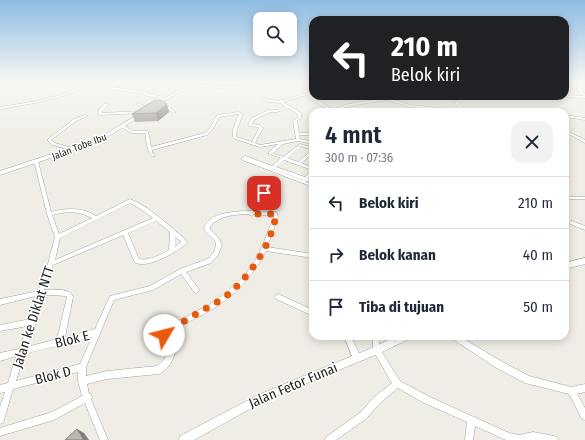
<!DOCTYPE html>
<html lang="id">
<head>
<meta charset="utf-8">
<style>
  :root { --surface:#fff; --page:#f2f2f3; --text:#1f2937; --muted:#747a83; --line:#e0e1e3 }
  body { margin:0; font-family:"Fira Sans Condensed",sans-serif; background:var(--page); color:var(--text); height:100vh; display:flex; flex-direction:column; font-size:15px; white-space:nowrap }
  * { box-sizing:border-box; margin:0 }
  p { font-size:13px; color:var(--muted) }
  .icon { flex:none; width:22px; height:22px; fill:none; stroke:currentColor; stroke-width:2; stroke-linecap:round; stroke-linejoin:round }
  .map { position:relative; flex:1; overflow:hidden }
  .side { position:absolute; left:309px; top:108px; width:260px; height:232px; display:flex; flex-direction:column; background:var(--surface); border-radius:12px; box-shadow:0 2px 10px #0003 }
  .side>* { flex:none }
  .banner { position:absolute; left:309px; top:16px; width:260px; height:84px; border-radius:12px; box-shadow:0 2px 10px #0003; background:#202124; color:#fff; overflow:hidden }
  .tools { position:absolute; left:253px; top:12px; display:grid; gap:8px }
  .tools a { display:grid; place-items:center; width:44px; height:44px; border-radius:8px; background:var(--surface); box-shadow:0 2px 10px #0003; font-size:20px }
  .pin { position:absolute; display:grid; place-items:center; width:34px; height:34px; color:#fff; margin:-17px; border-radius:8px; box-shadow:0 2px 6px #0006 }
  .me { position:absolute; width:44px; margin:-22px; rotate:53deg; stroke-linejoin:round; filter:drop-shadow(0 0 3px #0008) }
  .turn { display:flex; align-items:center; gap:14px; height:84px; padding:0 16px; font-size:18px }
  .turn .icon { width:52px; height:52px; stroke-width:2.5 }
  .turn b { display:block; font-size:28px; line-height:34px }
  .round { display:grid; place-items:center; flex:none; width:42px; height:42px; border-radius:12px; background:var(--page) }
  .head { display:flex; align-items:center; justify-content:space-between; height:68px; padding:0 16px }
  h1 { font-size:24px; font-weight:600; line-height:30px }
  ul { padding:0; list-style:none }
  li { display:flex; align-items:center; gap:12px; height:52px; padding:0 16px; border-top:1px solid var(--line) }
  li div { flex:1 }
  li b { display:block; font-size:15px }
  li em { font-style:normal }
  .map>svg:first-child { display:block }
</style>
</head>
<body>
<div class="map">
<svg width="585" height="440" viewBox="0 0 585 440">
  <rect width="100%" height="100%" fill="#efede5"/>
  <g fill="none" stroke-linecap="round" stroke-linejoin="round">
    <defs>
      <g id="minor">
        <polygon points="8,82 14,82 0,86 0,84"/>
        <path d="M88,82L123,83L124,84V85H116L113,87L146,92L149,94L161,96L165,101L162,102L159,98L147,96L144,94L110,89V87L113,85L91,83L81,89L60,97L35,103L0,109V107C30,102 61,99 88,82Z"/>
        <path d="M307,82H309V94L325,105L334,109L348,104L387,98L410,105L441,108L454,112L410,107L387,100L349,106L334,111L323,107L307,95L283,102L301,113V118L297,121L299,133H313V135H299L300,139L313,142V144L298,141L283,144L282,145L273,153L283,157L300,144L313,148V153L301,163L313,168V174L308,179L313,180V183L306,181V182L313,184V187L242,160V158L245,156L272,166L281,158L268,153L278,144L260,147L235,139L233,137V129L239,114H238L219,117L213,129L207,135L152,150V152L155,156L153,157C146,151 147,142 145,133H131L120,126L123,125L133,131H148L151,147L205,133L210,128L217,115L238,112L243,114L237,129L236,136L237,137L252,142L259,128L258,127L249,126L248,125L252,118L268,110H277L286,107L280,103L269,102L262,99V97C265,98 268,100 271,100C283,102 294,97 306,93ZM288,108L298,114L297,118L293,121L296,139L260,145L255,143L263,128L260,125L252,124L254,120L270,112H277ZM301,146L312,150L298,162L287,158ZM246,159L303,180H302ZM284,160L312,170L305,177L276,167Z"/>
        <polygon points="565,84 580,85 581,86 580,87 565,86"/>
        <polygon points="565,95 585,96 585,98 560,97 559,96 565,96"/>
        <polygon points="455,101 457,101 467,112 463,112 455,103"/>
        <polygon points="106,103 109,104 102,111 102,113 142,111 144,112 142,113 99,115 98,111"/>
        <polygon points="137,103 139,103 143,106 149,105 151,106 142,108 137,105"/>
        <polygon points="162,103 164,103 176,112 173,113 162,105"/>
        <polygon points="514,109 533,111 535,112 514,111 467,112 469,111"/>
        <polygon points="85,115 88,116 76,121 51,140 55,143 72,148 72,150 70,150 53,145 47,140 74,119"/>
        <polygon points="565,115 585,118 585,120 565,117"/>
        <polygon points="565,130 585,140 585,143 565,132"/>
        <path d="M35,160H36L38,161L51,212C66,208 82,207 96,216L130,199C149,206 169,226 185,239L187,243L186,244C176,252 154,265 141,264C140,264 136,263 135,263L123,235L53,265L44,290C51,289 63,289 69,292C71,293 72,295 73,297L65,337L95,329L110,296L150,286L180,269L207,259L214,252L216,245L215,241L204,230C205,212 238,211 251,211L262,192H264L266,193L256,211L275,212L277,213L278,217L267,247L313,254V258L266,251C253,276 234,297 209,311C196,319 181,324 169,334V336C171,338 173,341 174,344C178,355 169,369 159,374L107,379L87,384L89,394H91L92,397L91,399L93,404L108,440H100L85,403L54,420L0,436V428L52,412L82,396L78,381V372L13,389L4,420L3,423L0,424V407L5,392L0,393V385L8,383L16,356L0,361V353L19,349L28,326L0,331V325L30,319L36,296L0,305V299L38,291L48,264L55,237L47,214L34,161ZM130,203L139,208L153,218L55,260L60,238ZM73,212L83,214L92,218L59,234L52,215L61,213ZM248,214L252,216L254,214L273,216L274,217C269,228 266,238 261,249C251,273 229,293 207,306C192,314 177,320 164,330L162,337L168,345V351L165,358L157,366L107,371L86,376V367L114,300L153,290L181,274L194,292L196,293L198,292L199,290L198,288L186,272L211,263L218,255L222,245L219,239L210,229V226C221,215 233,215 248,214ZM156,221L170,232L169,250C160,255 150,261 139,259L128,233ZM175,237L181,241V242L175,247ZM43,295H51L66,296L67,297L57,339L27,347L36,322ZM92,337L80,364L16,381L24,354Z"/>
        <rect x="566" y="197" width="19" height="2"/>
        <polygon points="572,221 585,226 585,230 570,224 569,223 570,222"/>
        <polygon points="278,294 313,310 313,316 276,299 275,297 276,295"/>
        <polygon points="344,336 351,336 361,358 360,361 357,362 354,361"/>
        <polygon points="372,336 378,336 380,349 400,381 428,396 509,433 519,435 533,432 554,436 557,437 558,440 506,440 475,426 473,440 465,440 467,422 422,402 398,388 380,403 367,418 336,440 325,440 326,437 361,412 374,397 392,383 374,352"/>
        <polygon points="450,336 459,336 501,361 529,376 571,387 585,384 585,392 577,394 585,408 585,420 582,419 569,394 525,383 495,367 451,338"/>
      </g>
      <g id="tertiary">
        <polygon points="153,82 170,82 192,84 194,83 195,84 230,87 272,82 313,82 313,84 274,84 230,89 193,86 156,105 155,105 155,103 188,86"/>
        <polygon points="580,82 584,82 581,89 585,94 585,97 577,89"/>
        <polygon points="139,114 142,115 101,141 0,175 0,171 97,139"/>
        <polygon points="585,258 585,264 565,269 565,263"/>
        <polygon points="397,336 410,336 409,339 380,353 264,401 194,440 179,440 180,436 258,395 374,347"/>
      </g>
    </defs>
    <!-- minor casing -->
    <use href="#minor" stroke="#a3a3a3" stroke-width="1"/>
    <!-- tertiary casing -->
    <use href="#tertiary" stroke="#a3a3a3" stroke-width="1"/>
    <!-- minor -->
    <use href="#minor" fill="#fff" fill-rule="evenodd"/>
    <!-- tertiary -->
    <use href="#tertiary" fill="#fff" fill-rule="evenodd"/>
  </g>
  <!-- wall -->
  <polygon fill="#a29d96" points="167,104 169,112 158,121 135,122 132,114"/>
  <!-- shaded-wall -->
  <g fill="#847f7a">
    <polygon points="167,104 169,112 158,121 156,113"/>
    <polygon points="77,429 84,433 89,440 84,440"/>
  </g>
  <!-- building -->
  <g fill="#bcb6af" stroke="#847f7a">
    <polygon points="155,100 158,101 161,100 167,104 156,113 132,114"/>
    <polygon points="77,429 84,440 65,440"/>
  </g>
  <!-- sky -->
  <linearGradient id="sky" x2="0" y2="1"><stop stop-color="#8ebce3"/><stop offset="0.57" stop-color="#f8f7f3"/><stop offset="1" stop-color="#f8f7f3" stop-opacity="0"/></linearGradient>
  <rect width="585" height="144" fill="url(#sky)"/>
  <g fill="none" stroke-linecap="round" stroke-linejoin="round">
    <!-- route -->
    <path stroke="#ea580c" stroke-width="7" stroke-dasharray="0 12.6" d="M164,335L167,331L224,298C250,276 269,249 276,216L275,214H252L264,193"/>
  </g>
  <g text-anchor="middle" stroke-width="3" stroke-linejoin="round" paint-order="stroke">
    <!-- far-street labels -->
    <g font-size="10" fill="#1f1f1f" stroke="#fff">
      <text transform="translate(79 146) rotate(-21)" y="4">Jalan Tobe Ibu</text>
    </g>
    <!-- near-street labels -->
    <g font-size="14" fill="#1f1f1f" stroke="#fff">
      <text transform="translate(33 317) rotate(-72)" y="5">Jalan ke Diklat NTT</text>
      <text transform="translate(72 339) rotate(-14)" y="5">Blok E</text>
      <text transform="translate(53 375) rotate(-15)" y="5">Blok D</text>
      <text transform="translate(293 385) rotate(-23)" y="5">Jalan Fetor Funai</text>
    </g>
  </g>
</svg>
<div class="tools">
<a><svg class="icon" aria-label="search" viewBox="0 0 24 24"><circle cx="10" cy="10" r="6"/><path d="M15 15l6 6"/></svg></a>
</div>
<div class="pin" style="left:264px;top:193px;background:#d93025"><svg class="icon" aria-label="arrive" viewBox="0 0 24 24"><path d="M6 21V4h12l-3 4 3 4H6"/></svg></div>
<svg class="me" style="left:164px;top:335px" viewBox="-20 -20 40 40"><circle r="19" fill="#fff"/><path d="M0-13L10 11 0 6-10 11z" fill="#ea580c"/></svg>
<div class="banner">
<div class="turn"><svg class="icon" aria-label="left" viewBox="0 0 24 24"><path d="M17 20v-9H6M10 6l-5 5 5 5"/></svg><div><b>210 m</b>Belok kiri</div></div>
</div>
<section class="side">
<div class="head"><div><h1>4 mnt</h1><p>300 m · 07:36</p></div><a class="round"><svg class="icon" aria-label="close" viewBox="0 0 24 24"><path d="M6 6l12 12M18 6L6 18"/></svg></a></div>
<ul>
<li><svg class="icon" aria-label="left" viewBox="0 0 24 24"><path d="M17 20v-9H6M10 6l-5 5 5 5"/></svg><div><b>Belok kiri</b></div><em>210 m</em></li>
<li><svg class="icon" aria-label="right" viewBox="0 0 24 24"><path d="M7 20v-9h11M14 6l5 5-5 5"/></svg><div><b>Belok kanan</b></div><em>40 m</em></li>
<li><svg class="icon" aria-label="arrive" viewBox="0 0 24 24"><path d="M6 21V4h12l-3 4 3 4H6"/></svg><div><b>Tiba di tujuan</b></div><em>50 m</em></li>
</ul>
</section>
</div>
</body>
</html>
